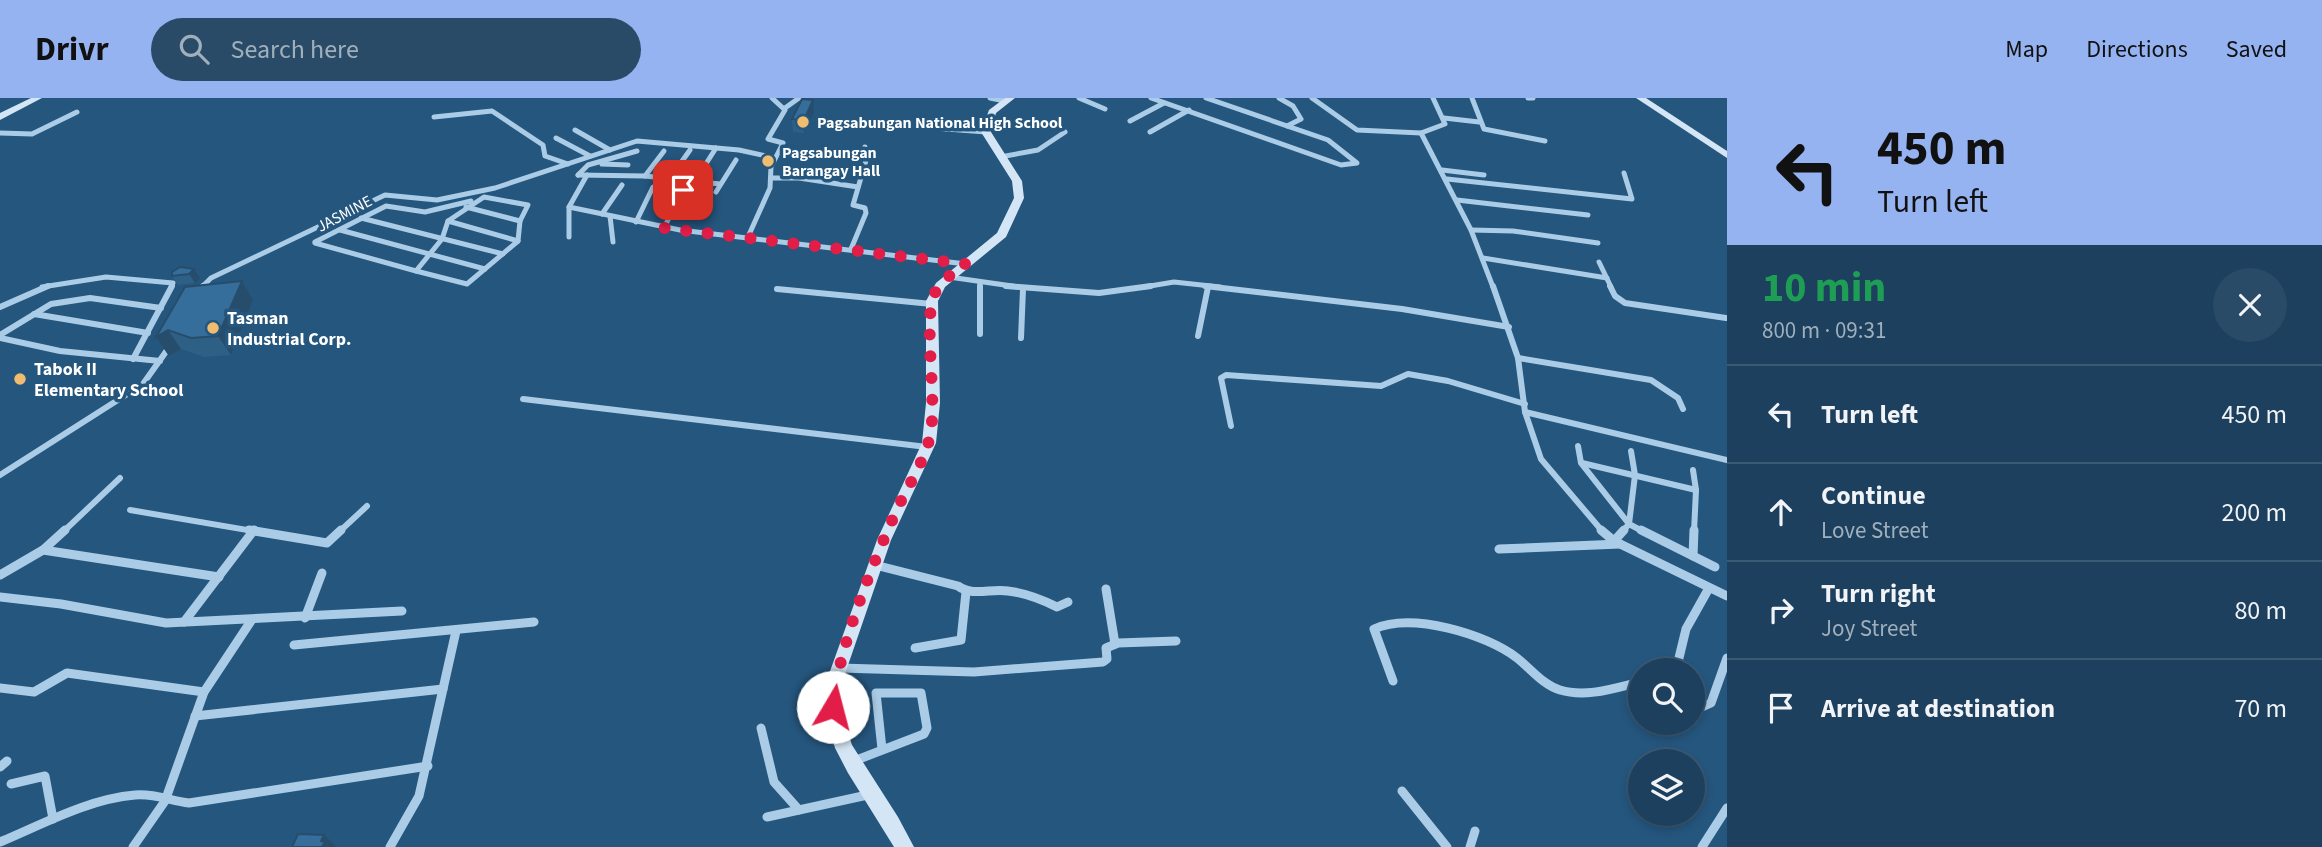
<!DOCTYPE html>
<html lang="en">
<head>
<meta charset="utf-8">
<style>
  :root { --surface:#1c405e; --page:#294b67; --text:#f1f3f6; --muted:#a0afbc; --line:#3a5973; --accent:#95b2f1 }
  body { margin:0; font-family:"Source Sans 3",sans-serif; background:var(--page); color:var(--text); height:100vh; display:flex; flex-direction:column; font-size:26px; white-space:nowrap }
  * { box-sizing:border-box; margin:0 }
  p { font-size:23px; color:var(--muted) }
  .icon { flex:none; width:38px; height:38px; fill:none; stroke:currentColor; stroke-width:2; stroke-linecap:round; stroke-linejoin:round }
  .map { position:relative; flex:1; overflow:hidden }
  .side { display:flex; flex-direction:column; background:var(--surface); width:595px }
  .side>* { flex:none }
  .top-card { background:#95b2f1; color:#111; overflow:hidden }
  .fabs { position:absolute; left:1628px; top:560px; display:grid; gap:14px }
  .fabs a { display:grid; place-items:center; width:77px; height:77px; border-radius:50%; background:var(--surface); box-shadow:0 4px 10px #0003,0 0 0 2px var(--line); font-size:35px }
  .pin { position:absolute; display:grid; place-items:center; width:60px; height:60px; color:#fff; margin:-30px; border-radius:14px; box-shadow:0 4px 10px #0006 }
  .me { position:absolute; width:77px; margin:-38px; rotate:8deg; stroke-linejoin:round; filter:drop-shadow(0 0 5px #0008) }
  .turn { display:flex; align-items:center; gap:24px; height:147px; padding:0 35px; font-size:32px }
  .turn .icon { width:91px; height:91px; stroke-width:2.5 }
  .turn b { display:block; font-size:49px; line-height:60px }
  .round { display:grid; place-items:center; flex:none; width:74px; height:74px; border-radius:37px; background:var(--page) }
  .summary { display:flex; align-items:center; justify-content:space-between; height:119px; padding:0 35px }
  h1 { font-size:42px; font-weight:700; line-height:52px; color:#1e9e55 }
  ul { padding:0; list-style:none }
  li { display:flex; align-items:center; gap:21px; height:98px; padding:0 35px; border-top:2px solid var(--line) }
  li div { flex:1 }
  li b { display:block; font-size:26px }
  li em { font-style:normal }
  header { display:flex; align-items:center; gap:42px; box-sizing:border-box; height:98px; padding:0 35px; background:var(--accent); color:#111 }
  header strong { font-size:33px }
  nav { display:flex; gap:38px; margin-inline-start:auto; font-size:24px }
  .search { width:490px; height:63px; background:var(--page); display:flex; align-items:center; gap:18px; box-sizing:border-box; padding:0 24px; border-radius:38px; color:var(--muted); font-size:26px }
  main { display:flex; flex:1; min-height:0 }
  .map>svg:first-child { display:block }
</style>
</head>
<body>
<header>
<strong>Drivr</strong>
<div class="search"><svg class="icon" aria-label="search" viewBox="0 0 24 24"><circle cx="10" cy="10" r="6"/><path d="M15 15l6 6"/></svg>Search here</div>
<nav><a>Map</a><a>Directions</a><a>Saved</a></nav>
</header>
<main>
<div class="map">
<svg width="1727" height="749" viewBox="0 0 1727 749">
  <rect width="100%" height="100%" fill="#25567e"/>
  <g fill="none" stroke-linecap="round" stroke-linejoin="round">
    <!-- street-far2 -->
    <g stroke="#abcce6" stroke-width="5">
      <polyline points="990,0 1005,3"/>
      <polyline points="1079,0 1105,11"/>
      <polyline points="1151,0 1341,67 1357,65 1328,42 1206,0"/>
      <polyline points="1279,0 1293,8 1301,21 1287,28"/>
      <polyline points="1312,0 1357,32 1421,35 1445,26 1433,0"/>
      <polyline points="1472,0 1484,31 1545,43"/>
      <polyline points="1528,0 1533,0"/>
      <polyline points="785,10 799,0"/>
      <polyline points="434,19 492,13 543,47 545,58 568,66"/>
      <polyline points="1444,20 1479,24"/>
      <polyline points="1130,23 1164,5"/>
      <polyline points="933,30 986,34"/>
      <polyline points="575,32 610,52"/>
      <polyline points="1150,34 1189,12"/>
      <polyline points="0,35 32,36 77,14"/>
      <polyline points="1421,35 1471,132 1493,189"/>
      <polyline points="556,40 590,58"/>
      <polyline points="1000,59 1038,52 1065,34"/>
      <polyline points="602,66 628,67"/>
      <polyline points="1442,72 1484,77"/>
      <polyline points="578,77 645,78 720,86"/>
      <polyline points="578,77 588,67 637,53"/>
      <polyline points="645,78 664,53"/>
      <polyline points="670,80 690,52"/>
      <polyline points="773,80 799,80 858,89"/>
      <polyline points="1447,81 1632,101 1624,75"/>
      <polyline points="695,83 716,50"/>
      <polyline points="716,94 736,62"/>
      <polygon points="484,99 528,107 520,123 518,143 467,186 416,173 442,141 448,123"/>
      <polyline points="1457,102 1588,117"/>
      <polyline points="466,109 520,123"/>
      <polyline points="569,109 680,132 966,166"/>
      <polyline points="602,116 622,87"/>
      <polyline points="610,118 613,144"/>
      <polyline points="361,120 503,156"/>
      <polyline points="448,123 518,143"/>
      <polyline points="636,124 653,89"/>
      <polyline points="664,130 683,92"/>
      <polyline points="340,132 485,171"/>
      <polyline points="1471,132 1513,133 1598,145"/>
      <polyline points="569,139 569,109 587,77"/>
      <polyline points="748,139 770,90 771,69 783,45 768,41 785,12 772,0"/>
      <polyline points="315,144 386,108 425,114 471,103"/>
      <polyline points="315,145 416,173"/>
      <polyline points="851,151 866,115 865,110 853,107 867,59 865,49"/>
      <polyline points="1483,160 1607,180"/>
      <polyline points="1599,164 1611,189"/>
      <polyline points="949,179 1019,189"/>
      <polyline points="980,184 980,189"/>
      <polyline points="42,189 106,179 173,185 171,189"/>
      <polyline points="202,189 211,180 385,97 437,102 495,90 637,43 739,52 775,60"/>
      <polyline points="1144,189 1174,184 1220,189"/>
    </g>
    <!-- street-far1 -->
    <g stroke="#abcce6" stroke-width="6">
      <polyline points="980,188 980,236"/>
      <polyline points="1006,188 1099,195 1151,188"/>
      <polyline points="1205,188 1402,211 1509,229"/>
      <polyline points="1493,188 1518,260 1525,314 1541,361 1603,434"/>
      <polyline points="1610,188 1615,198 1625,205 1726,220"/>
      <polyline points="777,191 932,206"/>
      <polyline points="197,194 203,188"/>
      <polyline points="0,209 48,188"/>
      <polyline points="34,216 148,235"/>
      <polyline points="0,237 51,206 90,200 161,210"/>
      <polyline points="1198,238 1208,189"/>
      <polyline points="0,240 60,253 160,263"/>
      <polyline points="1021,240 1023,191"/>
      <polyline points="1518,260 1651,282 1678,300 1683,311"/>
      <polyline points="133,261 172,188"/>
      <polyline points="523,301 927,349"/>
      <polyline points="1525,314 1727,362"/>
      <polyline points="1231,328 1221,280 1226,277 1381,288 1408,276 1448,283 1525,306"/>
      <polyline points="1578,348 1581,365 1629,426 1622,434"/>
      <polyline points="1631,353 1635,377 1629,426 1644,434"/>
      <polyline points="1582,365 1696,392"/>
      <polyline points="1693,372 1696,392 1694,434"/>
      <polyline points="0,377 143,286 170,248"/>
      <polyline points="130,412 259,434"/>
      <polyline points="63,434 120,380"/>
      <polyline points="253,434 255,431"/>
      <polyline points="339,434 367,408"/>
    </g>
    <!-- street -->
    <g stroke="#abcce6" stroke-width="9">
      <polyline points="249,432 327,445 341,432"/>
      <polyline points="1601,432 1614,443 1727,498"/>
      <polyline points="1641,432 1715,469"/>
      <polyline points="1614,443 1624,432"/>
      <polyline points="1499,451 1620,446"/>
      <polyline points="43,452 219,479"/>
      <polyline points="1693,458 1694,432"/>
      <path d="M875,467L958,488C973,499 991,490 1008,493C1026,495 1041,501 1057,509L1068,504"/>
      <polyline points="0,477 43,452 65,432"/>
      <polyline points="1106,491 1115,546"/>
      <polyline points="0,499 61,506 166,525 402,513"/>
      <polyline points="305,520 322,475"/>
      <polyline points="184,524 254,432"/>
      <polyline points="294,547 534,524"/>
      <polyline points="915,550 961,542 966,494"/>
      <polyline points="840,570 974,574 1103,564 1107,561 1106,550 1118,545 1176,543"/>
      <polyline points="1672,572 1678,564 1686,531 1709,490"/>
      <path d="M1393,583L1374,531C1412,514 1486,536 1517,560C1531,571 1543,587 1560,592C1586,600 1615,590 1640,584"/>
      <polyline points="0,590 34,594 67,575 204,594"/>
      <polyline points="1692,608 1702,609 1711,605 1727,560"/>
      <polyline points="195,618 443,591"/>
      <polyline points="761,630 774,684 799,712"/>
      <polyline points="854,663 924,636 927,630 921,595 876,595 882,651"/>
      <polyline points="0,669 7,663"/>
      <polyline points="11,686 45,678 53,721"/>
      <polyline points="1402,693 1447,749"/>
      <polyline points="767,719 872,696"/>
      <path d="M0,744C43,726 88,701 135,697C154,695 171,703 189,705L428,668"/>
      <polyline points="133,749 165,703 204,594 251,523"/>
      <polyline points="390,749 419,698 456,533"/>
      <polyline points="1470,749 1475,733"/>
      <polyline points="1702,749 1727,710"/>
    </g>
    <!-- secondary -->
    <g fill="#d4e6f5" fill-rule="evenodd">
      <polygon points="31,0 42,0 0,22 0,15"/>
      <polygon points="1005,0 1015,0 996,15 991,34 1022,83 1024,100 1006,139 945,189 938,203 940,305 936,345 891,442 845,576 843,605 846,629 852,647 898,719 914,749 894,749 848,675 835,650 829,629 826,605 829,576 877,442 922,345 926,305 926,203 936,185 997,135 1014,100 1012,83 981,34 989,12"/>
      <polygon points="1636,0 1646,0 1727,53 1727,60"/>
    </g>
  </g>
  <!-- wall -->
  <g fill="#2e5f85">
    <polygon points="814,15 804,35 793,34 792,21"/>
    <polygon points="180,169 200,181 195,185 178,187 172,178"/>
    <polygon points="242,183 253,202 231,257 204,259 181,251 169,258 156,239"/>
  </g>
  <!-- shaded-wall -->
  <g fill="#264d6c">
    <polygon points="813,2 814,15 804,35 804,22"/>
    <polygon points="194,171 200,181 195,185 189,176"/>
    <polygon points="242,183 253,202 231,257 218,238"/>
    <polygon points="168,232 181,251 169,258 156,239"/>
    <polygon points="324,737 336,748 335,749 322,749 321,743"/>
  </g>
  <!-- building -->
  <g fill="#366e9b" stroke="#264d6c" stroke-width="2">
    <polygon points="802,1 813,2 804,22 792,21"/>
    <polygon points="180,169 194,171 189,176 172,178 172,174"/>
    <polygon points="242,183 218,238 191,240 168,232 156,239 185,189"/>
    <polygon points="298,736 324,737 321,743 325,744 322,749 292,749"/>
  </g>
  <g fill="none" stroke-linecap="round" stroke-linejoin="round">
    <!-- route -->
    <path stroke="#e11d48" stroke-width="12" stroke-dasharray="0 21.6" d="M683,92L664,130L966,166C955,174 941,182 935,195C922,220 938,303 930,338C924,366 906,390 895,416C872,467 837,554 833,609"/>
  </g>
  <!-- markers -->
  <g fill="#efbc70" stroke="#25567e" stroke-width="2.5">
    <circle cx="803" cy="24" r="7"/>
    <circle cx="768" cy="63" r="7"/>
    <circle cx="213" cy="230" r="7"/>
    <circle cx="20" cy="281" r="7"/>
  </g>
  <g text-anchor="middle" stroke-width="7" stroke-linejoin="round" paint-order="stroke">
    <!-- far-poi labels -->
    <g font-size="16" font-weight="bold" fill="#fff" stroke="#25567e" text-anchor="start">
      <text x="817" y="30">Pagsabungan National High School</text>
      <text x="782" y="60">Pagsabungan<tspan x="782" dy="18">Barangay Hall</tspan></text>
    </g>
    <!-- far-street labels -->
    <g font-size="16" fill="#fff" stroke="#25567e">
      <text transform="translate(344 115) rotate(-28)" y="6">JASMINE</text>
    </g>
    <!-- poi labels -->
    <g font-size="18" font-weight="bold" fill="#fff" stroke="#25567e" text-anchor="start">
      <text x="227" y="226">Tasman<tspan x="227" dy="21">Industrial Corp.</tspan></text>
      <text x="34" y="277">Tabok II<tspan x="34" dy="21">Elementary School</tspan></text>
    </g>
  </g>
</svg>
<div class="fabs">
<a><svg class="icon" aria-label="search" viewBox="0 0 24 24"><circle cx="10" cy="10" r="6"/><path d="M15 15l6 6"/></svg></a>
<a><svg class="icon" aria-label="layers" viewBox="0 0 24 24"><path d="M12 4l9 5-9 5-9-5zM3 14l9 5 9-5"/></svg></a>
</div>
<div class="pin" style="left:683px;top:92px;background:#d93025"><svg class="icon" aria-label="arrive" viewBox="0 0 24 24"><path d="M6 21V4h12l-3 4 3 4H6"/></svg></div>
<svg class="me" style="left:833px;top:609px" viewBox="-20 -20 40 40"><circle r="19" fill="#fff"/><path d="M0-13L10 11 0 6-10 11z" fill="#e11d48"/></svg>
</div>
<section class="side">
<div class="top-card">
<div class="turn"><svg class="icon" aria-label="left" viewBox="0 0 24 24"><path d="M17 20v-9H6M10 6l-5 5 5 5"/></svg><div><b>450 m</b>Turn left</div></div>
</div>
<div class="summary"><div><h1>10 min</h1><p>800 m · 09:31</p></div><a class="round"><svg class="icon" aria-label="close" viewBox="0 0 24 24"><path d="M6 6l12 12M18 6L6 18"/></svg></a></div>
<ul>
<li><svg class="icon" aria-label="left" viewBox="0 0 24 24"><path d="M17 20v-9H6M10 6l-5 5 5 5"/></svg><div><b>Turn left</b></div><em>450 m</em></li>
<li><svg class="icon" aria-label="ahead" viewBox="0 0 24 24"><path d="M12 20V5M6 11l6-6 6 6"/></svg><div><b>Continue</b><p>Love Street</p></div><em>200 m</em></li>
<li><svg class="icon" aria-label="right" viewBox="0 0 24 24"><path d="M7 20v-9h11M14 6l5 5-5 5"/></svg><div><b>Turn right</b><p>Joy Street</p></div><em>80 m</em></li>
<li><svg class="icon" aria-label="arrive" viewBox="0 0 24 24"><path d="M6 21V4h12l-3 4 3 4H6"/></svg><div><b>Arrive at destination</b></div><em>70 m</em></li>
</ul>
</section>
</main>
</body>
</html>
